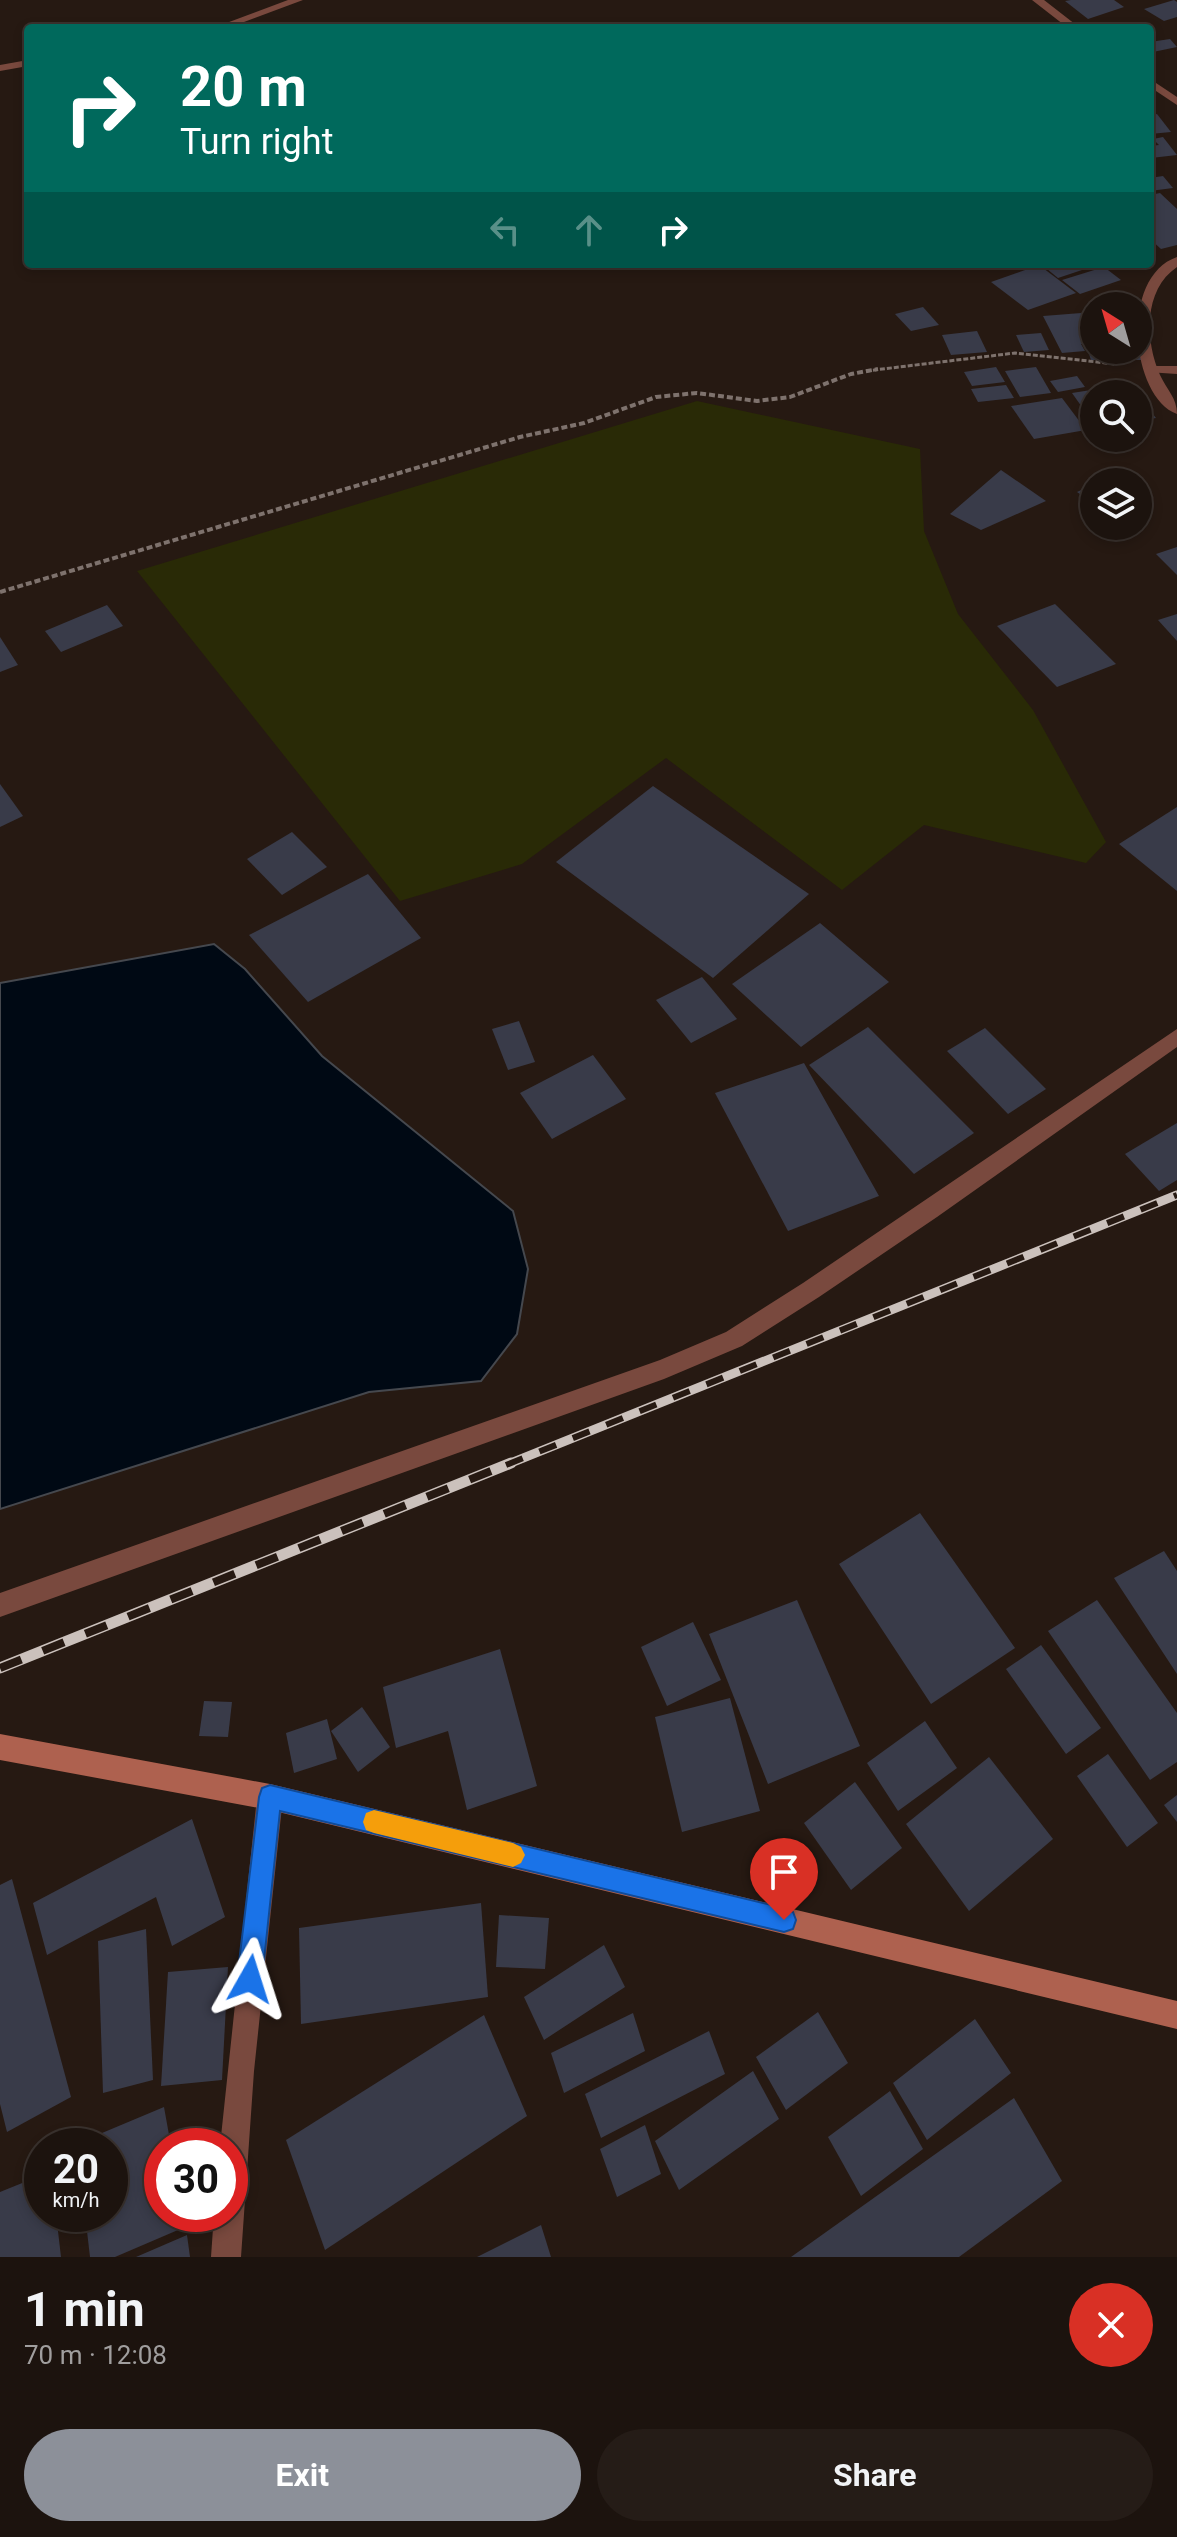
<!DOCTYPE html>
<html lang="en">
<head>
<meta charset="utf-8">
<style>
  :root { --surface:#1c130e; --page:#251c17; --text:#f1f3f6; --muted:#a09e9e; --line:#3a322e; --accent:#8c9099 }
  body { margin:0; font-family:Roboto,sans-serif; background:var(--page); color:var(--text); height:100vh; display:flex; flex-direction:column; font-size:30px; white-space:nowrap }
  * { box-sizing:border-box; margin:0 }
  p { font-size:26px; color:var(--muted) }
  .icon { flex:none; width:44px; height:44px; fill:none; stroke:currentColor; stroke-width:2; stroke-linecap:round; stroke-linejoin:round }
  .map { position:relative; height:2257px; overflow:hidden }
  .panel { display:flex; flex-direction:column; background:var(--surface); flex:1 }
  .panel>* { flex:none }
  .banner { position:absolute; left:24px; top:24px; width:1130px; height:244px; border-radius:8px; box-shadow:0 4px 12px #0003,0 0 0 2px var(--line); background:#00695c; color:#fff; overflow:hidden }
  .needle { width:52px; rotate:323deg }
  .buttons { position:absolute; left:1080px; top:292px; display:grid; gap:16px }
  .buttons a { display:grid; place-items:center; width:72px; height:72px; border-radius:50%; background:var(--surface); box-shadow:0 4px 12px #0003,0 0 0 2px var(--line); font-size:40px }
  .speed { position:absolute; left:24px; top:2128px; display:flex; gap:16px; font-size:40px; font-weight:700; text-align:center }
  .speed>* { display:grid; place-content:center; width:104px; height:104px; border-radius:50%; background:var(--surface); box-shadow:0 4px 12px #0003,0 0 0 2px var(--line); line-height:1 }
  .speed small { font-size:20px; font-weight:400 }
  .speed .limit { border:12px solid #d22; background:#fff; color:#111 }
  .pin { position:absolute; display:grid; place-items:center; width:68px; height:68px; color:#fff; margin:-82px -34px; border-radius:50% 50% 50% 0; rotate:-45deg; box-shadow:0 0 8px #0007 }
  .pin .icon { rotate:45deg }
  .me { position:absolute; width:88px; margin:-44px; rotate:6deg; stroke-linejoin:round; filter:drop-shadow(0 0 6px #0008) }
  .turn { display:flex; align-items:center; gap:28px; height:168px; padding:0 24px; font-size:36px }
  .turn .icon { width:104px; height:104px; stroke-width:2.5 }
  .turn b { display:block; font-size:56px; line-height:68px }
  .lanes { display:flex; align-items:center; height:76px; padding:0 24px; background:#0003; justify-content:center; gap:40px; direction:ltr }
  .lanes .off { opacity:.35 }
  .round { display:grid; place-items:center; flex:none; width:84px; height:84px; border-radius:42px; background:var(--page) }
  .headline { display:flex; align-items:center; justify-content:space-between; height:136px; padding:0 24px }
  h1 { font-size:48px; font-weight:700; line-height:60px }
  .action { display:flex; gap:16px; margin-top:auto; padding:16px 24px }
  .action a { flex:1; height:92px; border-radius:48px; background:var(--accent); color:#fff; font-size:32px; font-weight:700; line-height:92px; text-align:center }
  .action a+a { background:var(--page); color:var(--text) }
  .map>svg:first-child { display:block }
</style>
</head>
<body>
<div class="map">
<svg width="1177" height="2257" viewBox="0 0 1177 2257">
  <rect width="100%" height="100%" fill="#261912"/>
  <!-- green -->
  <polygon fill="#292a06" points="697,401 920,449 924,531 958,614 1033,710 1106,842 1086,863 924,825 842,890 666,758 522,864 400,901 137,571"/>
  <!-- water -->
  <polygon fill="#000914" stroke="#45484e" stroke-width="2" points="214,944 245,969 322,1056 513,1211 528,1269 517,1334 481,1381 369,1392 0,1509 0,983"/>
  <!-- building -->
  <g fill="#393b49">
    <polygon points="1071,0 1114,0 1124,7 1088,19 1065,1"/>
    <polygon points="1174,0 1177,2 1177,17 1164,21 1144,9"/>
    <polygon points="1170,39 1177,47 1153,52 1150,49 1150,42"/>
    <polygon points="1157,114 1171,132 1150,134 1150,115"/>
    <polygon points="1163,137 1177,155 1151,158 1150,146 1159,145 1153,139"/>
    <polygon points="1163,176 1173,188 1150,191 1150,178"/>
    <polygon points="1160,193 1177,209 1177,245 1161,249 1150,239 1150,195"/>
    <polygon points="1041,264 1087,264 1091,267 1058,278"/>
    <polygon points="1039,265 1076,293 1028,310 991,282"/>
    <polygon points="1104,267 1121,280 1080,294 1062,280"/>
    <polygon points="923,307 939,325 911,331 895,314"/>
    <polygon points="1094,312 1094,343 1081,344 1085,351 1062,353 1043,316"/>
    <polygon points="977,331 987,352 951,355 942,335"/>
    <polygon points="1041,333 1049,350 1024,352 1016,335"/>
    <polygon points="1138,341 1145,360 1091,360 1086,345 1094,345 1094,350 1138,350"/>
    <polygon points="996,367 1005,382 972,386 964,372"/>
    <polygon points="1036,367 1051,393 1020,397 1005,371"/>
    <polygon points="1077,376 1085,387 1058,392 1050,381"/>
    <polygon points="1129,384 1137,394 1094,394 1094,424 1072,393"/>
    <polygon points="1006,385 1014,398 978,402 971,389"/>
    <polygon points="1138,395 1156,418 1138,421"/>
    <polygon points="1062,398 1086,430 1034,439 1011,406"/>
    <polygon points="1001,470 1046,501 981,530 950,514"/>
    <polygon points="1094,484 1094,504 1077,492"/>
    <polygon points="1177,547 1177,575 1156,554"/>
    <polygon points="1055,604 1116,664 1057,687 997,626"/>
    <polygon points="107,605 123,626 61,652 45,631"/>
    <polygon points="1177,614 1177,641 1158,620"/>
    <polygon points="0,637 18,665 0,672"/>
    <polygon points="0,784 23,816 0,827"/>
    <polygon points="653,786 809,894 713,978 556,862"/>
    <polygon points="1177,807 1177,891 1119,844"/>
    <polygon points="292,832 327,867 282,895 247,859"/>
    <polygon points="368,874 421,938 308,1002 249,935"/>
    <polygon points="820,923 889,982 801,1047 732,984"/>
    <polygon points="702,977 737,1019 691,1043 656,1000"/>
    <polygon points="519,1021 535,1062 508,1070 492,1029"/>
    <polygon points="868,1027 974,1133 914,1174 809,1065"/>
    <polygon points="985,1028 1046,1089 1008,1114 947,1051"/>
    <polygon points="593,1055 626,1099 552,1139 520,1093"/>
    <polygon points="804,1063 879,1196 788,1231 715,1093"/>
    <polygon points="1177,1123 1177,1180 1159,1191 1125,1154"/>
    <polygon points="920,1513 1015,1648 931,1704 839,1564"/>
    <polygon points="1164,1551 1177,1571 1177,1674 1114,1578"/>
    <polygon points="797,1600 860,1746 768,1784 709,1634"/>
    <polygon points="1097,1600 1177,1713 1177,1762 1150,1780 1048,1631"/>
    <polygon points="693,1622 721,1680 667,1706 641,1647"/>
    <polygon points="1041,1645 1101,1728 1066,1754 1006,1669"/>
    <polygon points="500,1649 537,1786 467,1810 448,1731 396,1748 383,1687"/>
    <polygon points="730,1698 760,1811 682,1832 655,1717"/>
    <polygon points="204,1701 232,1702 228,1737 199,1736"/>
    <polygon points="362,1707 390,1747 358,1772 331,1731"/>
    <polygon points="327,1719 337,1759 294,1773 286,1733"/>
    <polygon points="925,1721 957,1768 898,1811 867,1763"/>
    <polygon points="1108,1754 1158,1823 1127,1847 1077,1776"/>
    <polygon points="989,1757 1053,1839 969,1911 906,1824"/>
    <polygon points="855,1782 902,1848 851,1890 804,1823"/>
    <polygon points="1177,1795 1177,1822 1164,1805"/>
    <polygon points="192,1819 225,1917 172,1946 156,1897 47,1955 33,1903"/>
    <polygon points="12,1879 71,2097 7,2132 0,2104 0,1885"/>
    <polygon points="481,1903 488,1997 301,2024 299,1928"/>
    <polygon points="499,1915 549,1918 545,1969 496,1967"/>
    <polygon points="146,1929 153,2080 103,2093 98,1941"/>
    <polygon points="604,1945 625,1987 544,2040 524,1997"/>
    <polygon points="228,1967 222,2080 161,2086 168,1972"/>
    <polygon points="818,2012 848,2063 786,2110 756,2057"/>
    <polygon points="633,2013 645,2051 564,2093 551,2053"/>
    <polygon points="484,2015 527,2116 325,2250 286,2140"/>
    <polygon points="975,2019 1011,2073 927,2140 893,2083"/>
    <polygon points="709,2031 725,2074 601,2138 585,2094"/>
    <polygon points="753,2071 779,2119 679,2190 655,2141"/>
    <polygon points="890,2091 923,2149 861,2196 828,2137"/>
    <polygon points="1014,2098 1062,2181 959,2257 791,2257"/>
    <polygon points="164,2107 171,2146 162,2146 162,2214 182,2214 185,2227 115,2257 90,2257 85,2214 110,2214 110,2146 71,2146"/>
    <polygon points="645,2125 661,2174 617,2197 600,2149"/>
    <polygon points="42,2175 42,2214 56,2214 61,2257 0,2257 0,2192"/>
    <polygon points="541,2225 551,2257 477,2257"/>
    <polygon points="187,2235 190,2257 136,2257"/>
  </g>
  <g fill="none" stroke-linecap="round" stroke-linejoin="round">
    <!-- path-far1 -->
    <polyline stroke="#7e726d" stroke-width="3" stroke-dasharray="5 2" stroke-linecap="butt" points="866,371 1015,353 1115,364"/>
    <!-- path -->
    <polyline stroke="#7e726d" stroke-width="4" stroke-dasharray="6 3" stroke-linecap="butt" points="0,592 520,437 584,423 656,397 697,393 757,401 790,397 851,374 878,369"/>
    <!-- lane -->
    <polygon fill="#79493e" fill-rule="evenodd" points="1147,366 1177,366 1177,374 1147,372"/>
    <!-- street -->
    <g fill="#79493e" fill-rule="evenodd">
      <polygon points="288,0 303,0 228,28 213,28"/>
      <polygon points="1032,0 1044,0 1080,28 1068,28"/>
      <polygon points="28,60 28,66 0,71 0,65"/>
      <polygon points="1150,79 1177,97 1177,105 1150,87"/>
      <path d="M1177,257V267C1143,290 1145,341 1160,375C1167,390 1177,398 1177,414C1131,397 1119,277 1177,257Z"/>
      <polygon points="1177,1029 1177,1047 937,1217 819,1297 742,1346 664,1379 0,1617 0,1593 660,1360 726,1332 803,1283"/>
      <polygon points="270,1784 279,1788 283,1797 254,2071 241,2257 211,2257 214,2214 230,2214 230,2146 220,2146 257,1797 261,1788"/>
    </g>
    <!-- secondary -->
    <polygon fill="#ae614f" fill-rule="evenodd" points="0,1734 270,1784 1177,2001 1177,2029 270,1810 0,1760"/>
    <defs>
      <polyline id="rail-far1" points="506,1465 1177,1195"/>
      <polyline id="rail" points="0,1668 511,1463"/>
    </defs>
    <!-- rail-far1 casing -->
    <use href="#rail-far1" stroke="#cbc1bc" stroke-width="9"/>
    <!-- rail casing -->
    <use href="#rail" stroke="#cbc1bc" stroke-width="11"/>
    <!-- rail-far1 -->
    <use href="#rail-far1" stroke="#261912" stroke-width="6" stroke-dasharray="18" stroke-linecap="butt"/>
    <!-- rail -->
    <use href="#rail" stroke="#261912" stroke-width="8" stroke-dasharray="23" stroke-linecap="butt"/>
  </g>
  <!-- route -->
  <polygon fill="#1a73e8" stroke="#114b97" stroke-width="2" points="270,1785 784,1908 793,1912 796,1920 793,1929 784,1932 280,1811 262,1979 259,1988 250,1992 241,1988 237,1979 259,1797 262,1788"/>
  <!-- slow -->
  <polygon fill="#f59e0b" points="374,1810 513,1843 521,1847 525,1855 521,1863 513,1867 374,1833 366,1830 363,1822 366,1813"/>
</svg>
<div class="buttons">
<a><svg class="needle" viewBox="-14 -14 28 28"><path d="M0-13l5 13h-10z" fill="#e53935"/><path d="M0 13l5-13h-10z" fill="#a09e9e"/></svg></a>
<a><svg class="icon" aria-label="search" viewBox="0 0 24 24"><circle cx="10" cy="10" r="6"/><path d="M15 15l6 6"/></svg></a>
<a><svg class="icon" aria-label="layers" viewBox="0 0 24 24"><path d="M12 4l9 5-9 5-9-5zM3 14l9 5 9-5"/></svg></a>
</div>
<div class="speed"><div>20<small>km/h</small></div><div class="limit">30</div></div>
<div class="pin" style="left:784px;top:1920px;background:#d93025"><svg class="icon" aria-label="arrive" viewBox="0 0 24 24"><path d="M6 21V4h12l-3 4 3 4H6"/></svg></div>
<svg class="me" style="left:250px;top:1979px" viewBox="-20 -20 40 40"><path d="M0-17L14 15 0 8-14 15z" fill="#1a73e8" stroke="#fff" stroke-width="4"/></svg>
<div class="banner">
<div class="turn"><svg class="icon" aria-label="right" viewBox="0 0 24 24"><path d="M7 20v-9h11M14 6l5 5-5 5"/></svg><div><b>20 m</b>Turn right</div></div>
<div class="lanes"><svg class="icon off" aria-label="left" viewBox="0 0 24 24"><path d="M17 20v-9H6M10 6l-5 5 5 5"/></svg><svg class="icon off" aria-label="ahead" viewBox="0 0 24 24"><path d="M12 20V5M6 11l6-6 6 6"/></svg><svg class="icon" aria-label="right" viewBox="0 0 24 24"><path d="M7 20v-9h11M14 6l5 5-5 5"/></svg></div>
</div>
</div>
<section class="panel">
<div class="headline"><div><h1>1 min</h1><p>70 m · 12:08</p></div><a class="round" style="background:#d93025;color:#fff"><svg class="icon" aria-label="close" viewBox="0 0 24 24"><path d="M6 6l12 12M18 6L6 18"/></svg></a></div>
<div class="action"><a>Exit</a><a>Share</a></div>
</section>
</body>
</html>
